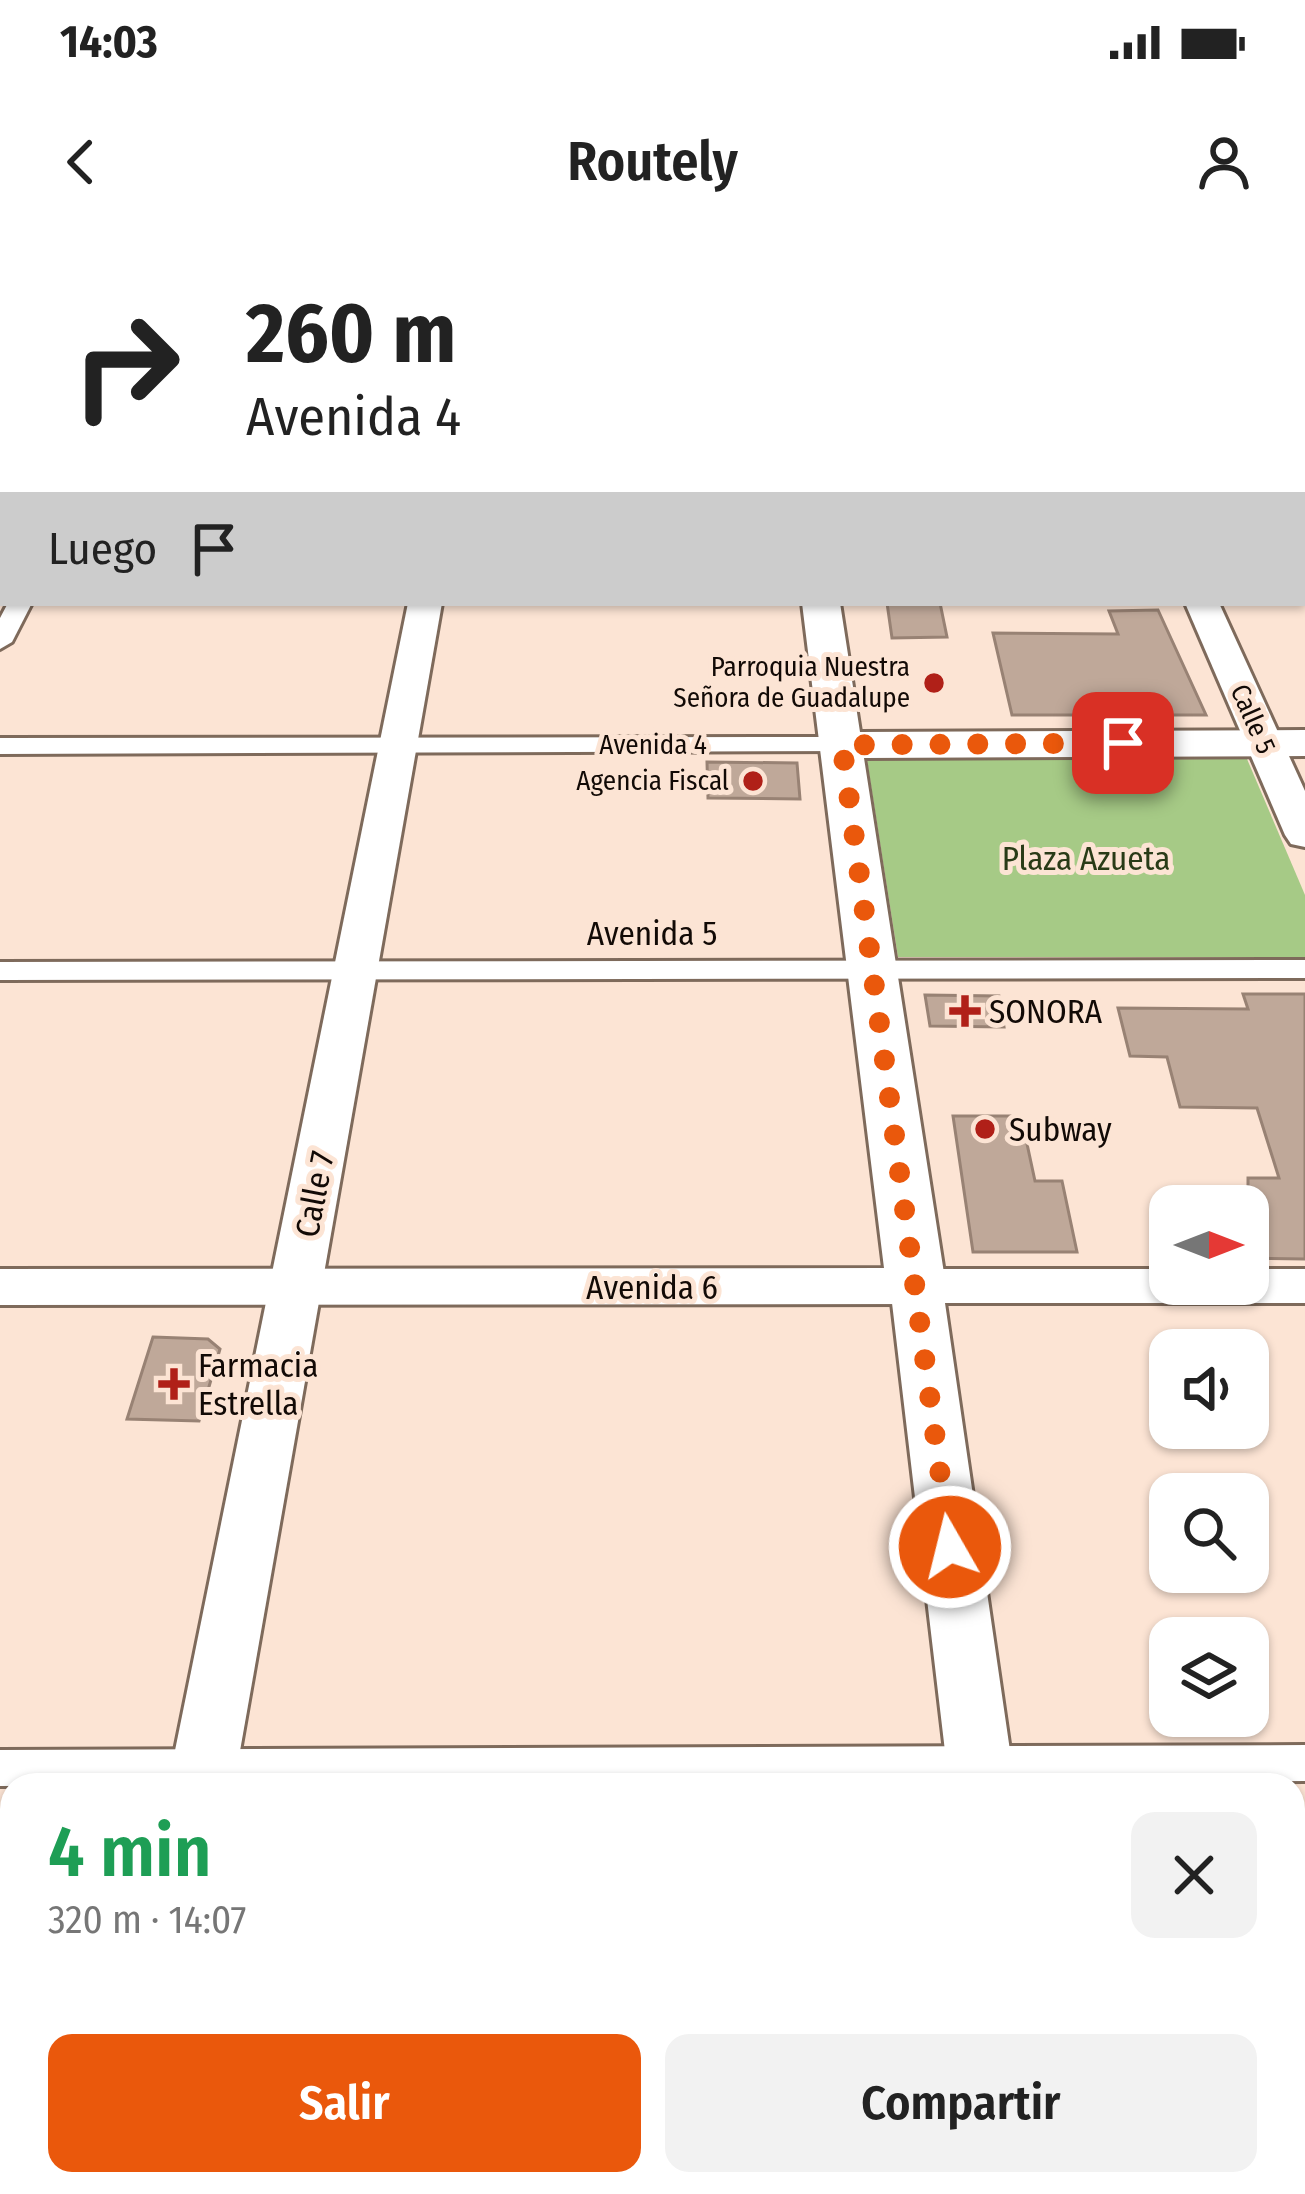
<!DOCTYPE html>
<html lang="es">
<head>
<meta charset="utf-8">
<style>
  :root { --surface:#fff; --page:#f2f2f2; --text:#222; --muted:#767676; --accent:#ea580c }
  body { margin:0; font-family:"Fira Sans Condensed",sans-serif; background:var(--page); color:var(--text); height:100vh; display:flex; flex-direction:column; font-size:45px; white-space:nowrap }
  * { box-sizing:border-box; margin:0 }
  p { font-size:39px; color:var(--muted) }
  .icon { flex:none; width:66px; height:66px; fill:none; stroke:currentColor; stroke-width:2; stroke-linecap:round; stroke-linejoin:round }
  .map { position:relative; flex:1; overflow:hidden }
  .side { position:absolute; left:0px; top:1533px; width:1305px; height:423px; display:flex; flex-direction:column; background:var(--surface); border-radius:36px 36px 0 0; box-shadow:0 3px 9px #0004 }
  .side>* { flex:none }
  .guide { position:absolute; left:0px; top:0px; width:1305px; height:366px; box-shadow:0 3px 9px #0004; background:#fff; color:var(--text); overflow:hidden }
  .needle { width:78px; rotate:90deg }
  .fabs { position:absolute; left:1149px; top:945px; display:grid; gap:24px }
  .fabs a { display:grid; place-items:center; width:120px; height:120px; border-radius:24px; background:var(--surface); box-shadow:0 3px 9px #0004; font-size:60px }
  .pin { position:absolute; display:grid; place-items:center; width:102px; height:102px; color:#fff; margin:-51px; border-radius:24px; box-shadow:0 6px 18px #0006 }
  .me { position:absolute; width:132px; margin:-66px; rotate:352deg; stroke-linejoin:round; filter:drop-shadow(0 0 9px #0008) }
  .turn { display:flex; align-items:center; gap:42px; height:252px; padding:0 48px; font-size:54px }
  .turn .icon { width:156px; height:156px; stroke-width:2.5 }
  .turn b { display:block; font-size:84px; line-height:102px }
  .then { display:flex; align-items:center; height:114px; padding:0 48px; background:#0003; gap:24px; font-size:45px }
  .round { display:grid; place-items:center; flex:none; width:126px; height:126px; border-radius:24px; background:var(--page) }
  .summary { display:flex; align-items:center; justify-content:space-between; height:204px; padding:0 48px }
  h1 { font-size:72px; font-weight:600; line-height:90px; color:#1e9e55 }
  .primary-button { display:flex; gap:24px; margin-top:auto; padding:24px 48px }
  .primary-button a { flex:1; height:138px; border-radius:24px; background:var(--accent); color:#fff; font-size:48px; font-weight:600; line-height:138px; text-align:center }
  .primary-button a+a { background:var(--page); color:var(--text) }
  .status { display:flex; justify-content:space-between; align-items:center; height:84px; padding:0 60px; background:var(--surface); direction:ltr }
  .status svg { height:33px; fill:currentColor }
  header { display:flex; justify-content:space-between; align-items:center; height:156px; padding:0 48px; background:var(--surface); font-size:54px; font-weight:600 }
  .map>svg:first-child { display:block }
</style>
</head>
<body>
<div class="status"><b>14:03</b><svg viewBox="0 0 49 12"><path d="M0 12V9h3v3zM5 12V6h3v6zM10 12V3h3v9zM15 12V0h3v12zM26 1h20v11H26zM47 4h2v5h-2z"/></svg></div>
<header><svg class="icon" aria-label="back" viewBox="0 0 24 24"><path d="M15 5l-7 7 7 7"/></svg>Routely<svg class="icon" aria-label="person" viewBox="0 0 24 24"><circle cx="12" cy="8" r="4"/><path d="M4 21q1-7 8-7t8 7"/></svg></header>
<div class="map">
<svg width="1305" height="1954" viewBox="0 0 1305 1954">
  <rect width="100%" height="100%" fill="#fce4d4"/>
  <!-- green -->
  <polygon fill="#a6ca86" points="1247,519 1305,655 1305,717 898,717 867,520"/>
  <!-- building -->
  <g fill="#bfa899" stroke="#988274" stroke-width="3">
    <polygon points="887,363 940,363 947,397 892,398"/>
    <polygon points="1158,370 1206,475 1012,475 993,393 1118,394 1109,371"/>
    <polygon points="707,522 797,523 800,559 708,558"/>
    <polygon points="1243,754 1305,754 1305,1019 1248,1018 1248,938 1279,938 1257,868 1180,867 1167,817 1130,816 1118,768 1248,769"/>
    <polygon points="925,755 999,756 1004,787 930,786"/>
    <polygon points="953,876 1021,876 1035,941 1062,941 1077,1012 973,1012"/>
    <polygon points="153,1097 208,1099 220,1109 199,1181 127,1179"/>
  </g>
  <g fill="none" stroke-linecap="round" stroke-linejoin="round">
    <defs>
      <g id="street">
        <polygon points="197,0 215,0 218,3 199,3"/>
        <polygon points="478,0 556,0 559,3 480,3"/>
        <polygon points="748,0 764,0 766,3 748,3"/>
        <rect x="0" y="27" width="3" height="10"/>
        <rect x="0" y="86" width="3" height="12"/>
        <rect x="1302" y="192" width="3" height="12"/>
        <rect x="0" y="326" width="3" height="14"/>
        <polygon points="8,363 32,363 12,402 0,409 0,378"/>
        <polygon points="842,497 855,505 851,511 0,514 0,498"/>
        <polygon points="1305,720 1305,738 0,740 0,722"/>
        <polygon points="1305,1505 1305,1541 0,1546 0,1510"/>
      </g>
      <g id="secondary">
        <rect x="0" y="189" width="3" height="18"/>
        <polygon points="408,363 442,363 234,1545 168,1545"/>
        <polygon points="1185,363 1219,363 1305,551 1305,607 1291,604 1285,595"/>
        <polygon points="916,1029 1170,1029 1170,1044 1248,1044 1248,1029 1305,1029 1305,1063 945,1063 1015,1545 949,1545 890,1046 897,1034"/>
        <polygon points="79,1944 157,1944 155,1954 77,1954"/>
        <polygon points="995,1944 1073,1944 1075,1954 997,1954"/>
      </g>
      <g id="primary">
        <rect x="1302" y="323" width="3" height="22"/>
        <polygon points="802,363 840,363 860,492 1305,490 1305,516 864,518 946,1046 937,1059 916,1064 0,1065 0,1029 884,1028"/>
      </g>
    </defs>
    <!-- street casing -->
    <use href="#street" stroke="#7e6a5b" stroke-width="6"/>
    <!-- secondary casing -->
    <use href="#secondary" stroke="#7e6a5b" stroke-width="6"/>
    <!-- primary casing -->
    <use href="#primary" stroke="#7e6a5b" stroke-width="6"/>
    <!-- street -->
    <use href="#street" fill="#fff" fill-rule="evenodd"/>
    <!-- secondary -->
    <use href="#secondary" fill="#fff" fill-rule="evenodd"/>
    <!-- primary -->
    <use href="#primary" fill="#fff" fill-rule="evenodd"/>
  </g>
  <g fill="none" stroke-linecap="round" stroke-linejoin="round">
    <!-- route -->
    <polyline stroke="#ea580c" stroke-width="21" stroke-dasharray="0 37.8" points="950,1307 842,505 1123,503"/>
  </g>
  <!-- markers -->
  <g fill="#b02018" stroke="#fce4d4" stroke-width="4.5">
    <circle cx="934" cy="443" r="12"/>
    <circle cx="753" cy="541" r="12"/>
    <path d="M959 753h12v12h12v12h-12v12h-12v-12h-12v-12h12z"/>
    <circle cx="985" cy="889" r="12"/>
    <path d="M168 1126h12v12h12v12h-12v12h-12v-12h-12v-12h12z"/>
  </g>
  <g text-anchor="middle" stroke-width="10" stroke-linejoin="round" paint-order="stroke">
    <!-- far-poi labels -->
    <g font-size="27" fill="#120a06" stroke="#fce4d4" text-anchor="end">
      <text x="910" y="436">Parroquia Nuestra<tspan x="910" dy="31">Señora de Guadalupe</tspan></text>
      <text x="729" y="550">Agencia Fiscal</text>
    </g>
    <!-- far-street labels -->
    <g font-size="27" fill="#120a06" stroke="#fce4d4">
      <text transform="translate(1253 479) rotate(66)" y="9">Calle 5</text>
      <text x="653" y="514">Avenida 4</text>
    </g>
    <!-- park labels -->
    <g font-size="33" fill="#293b17" stroke="#fce4d4">
      <text x="1086" y="630">Plaza Azueta</text>
    </g>
    <!-- street labels -->
    <g font-size="33" fill="#120a06" stroke="#fce4d4">
      <text x="652" y="705">Avenida 5</text>
      <text transform="translate(314 954) rotate(-79)" y="12">Calle 7</text>
      <text x="652" y="1059">Avenida 6</text>
    </g>
    <!-- poi labels -->
    <g font-size="33" fill="#120a06" stroke="#fce4d4" text-anchor="start">
      <text x="989" y="783">SONORA</text>
      <text x="1009" y="901">Subway</text>
      <text x="198" y="1137">Farmacia<tspan x="198" dy="38">Estrella</tspan></text>
    </g>
  </g>
</svg>
<div class="fabs">
<a><svg class="needle" viewBox="-14 -14 28 28"><path d="M0-13l5 13h-10z" fill="#e53935"/><path d="M0 13l5-13h-10z" fill="#767676"/></svg></a>
<a><svg class="icon" aria-label="sound" viewBox="0 0 24 24"><path d="M4 9h4l5-4v14l-5-4H4zM17 9q2 3 0 6"/></svg></a>
<a><svg class="icon" aria-label="search" viewBox="0 0 24 24"><circle cx="10" cy="10" r="6"/><path d="M15 15l6 6"/></svg></a>
<a><svg class="icon" aria-label="layers" viewBox="0 0 24 24"><path d="M12 4l9 5-9 5-9-5zM3 14l9 5 9-5"/></svg></a>
</div>
<div class="pin" style="left:1123px;top:503px;background:#d93025"><svg class="icon" aria-label="arrive" viewBox="0 0 24 24"><path d="M6 21V4h12l-3 4 3 4H6"/></svg></div>
<svg class="me" style="left:950px;top:1307px" viewBox="-20 -20 40 40"><circle r="17" fill="#ea580c" stroke="#fff" stroke-width="3"/><path d="M0-11L8 9 0 5-8 9z" fill="#fff"/></svg>
<div class="guide">
<div class="turn"><svg class="icon" aria-label="right" viewBox="0 0 24 24"><path d="M7 20v-9h11M14 6l5 5-5 5"/></svg><div><b>260 m</b>Avenida 4</div></div>
<div class="then">Luego<svg class="icon" aria-label="arrive" viewBox="0 0 24 24"><path d="M6 21V4h12l-3 4 3 4H6"/></svg></div>
</div>
<section class="side">
<div class="summary"><div><h1>4 min</h1><p>320 m · 14:07</p></div><a class="round"><svg class="icon" aria-label="close" viewBox="0 0 24 24"><path d="M6 6l12 12M18 6L6 18"/></svg></a></div>
<div class="primary-button"><a>Salir</a><a>Compartir</a></div>
</section>
</div>
</body>
</html>
